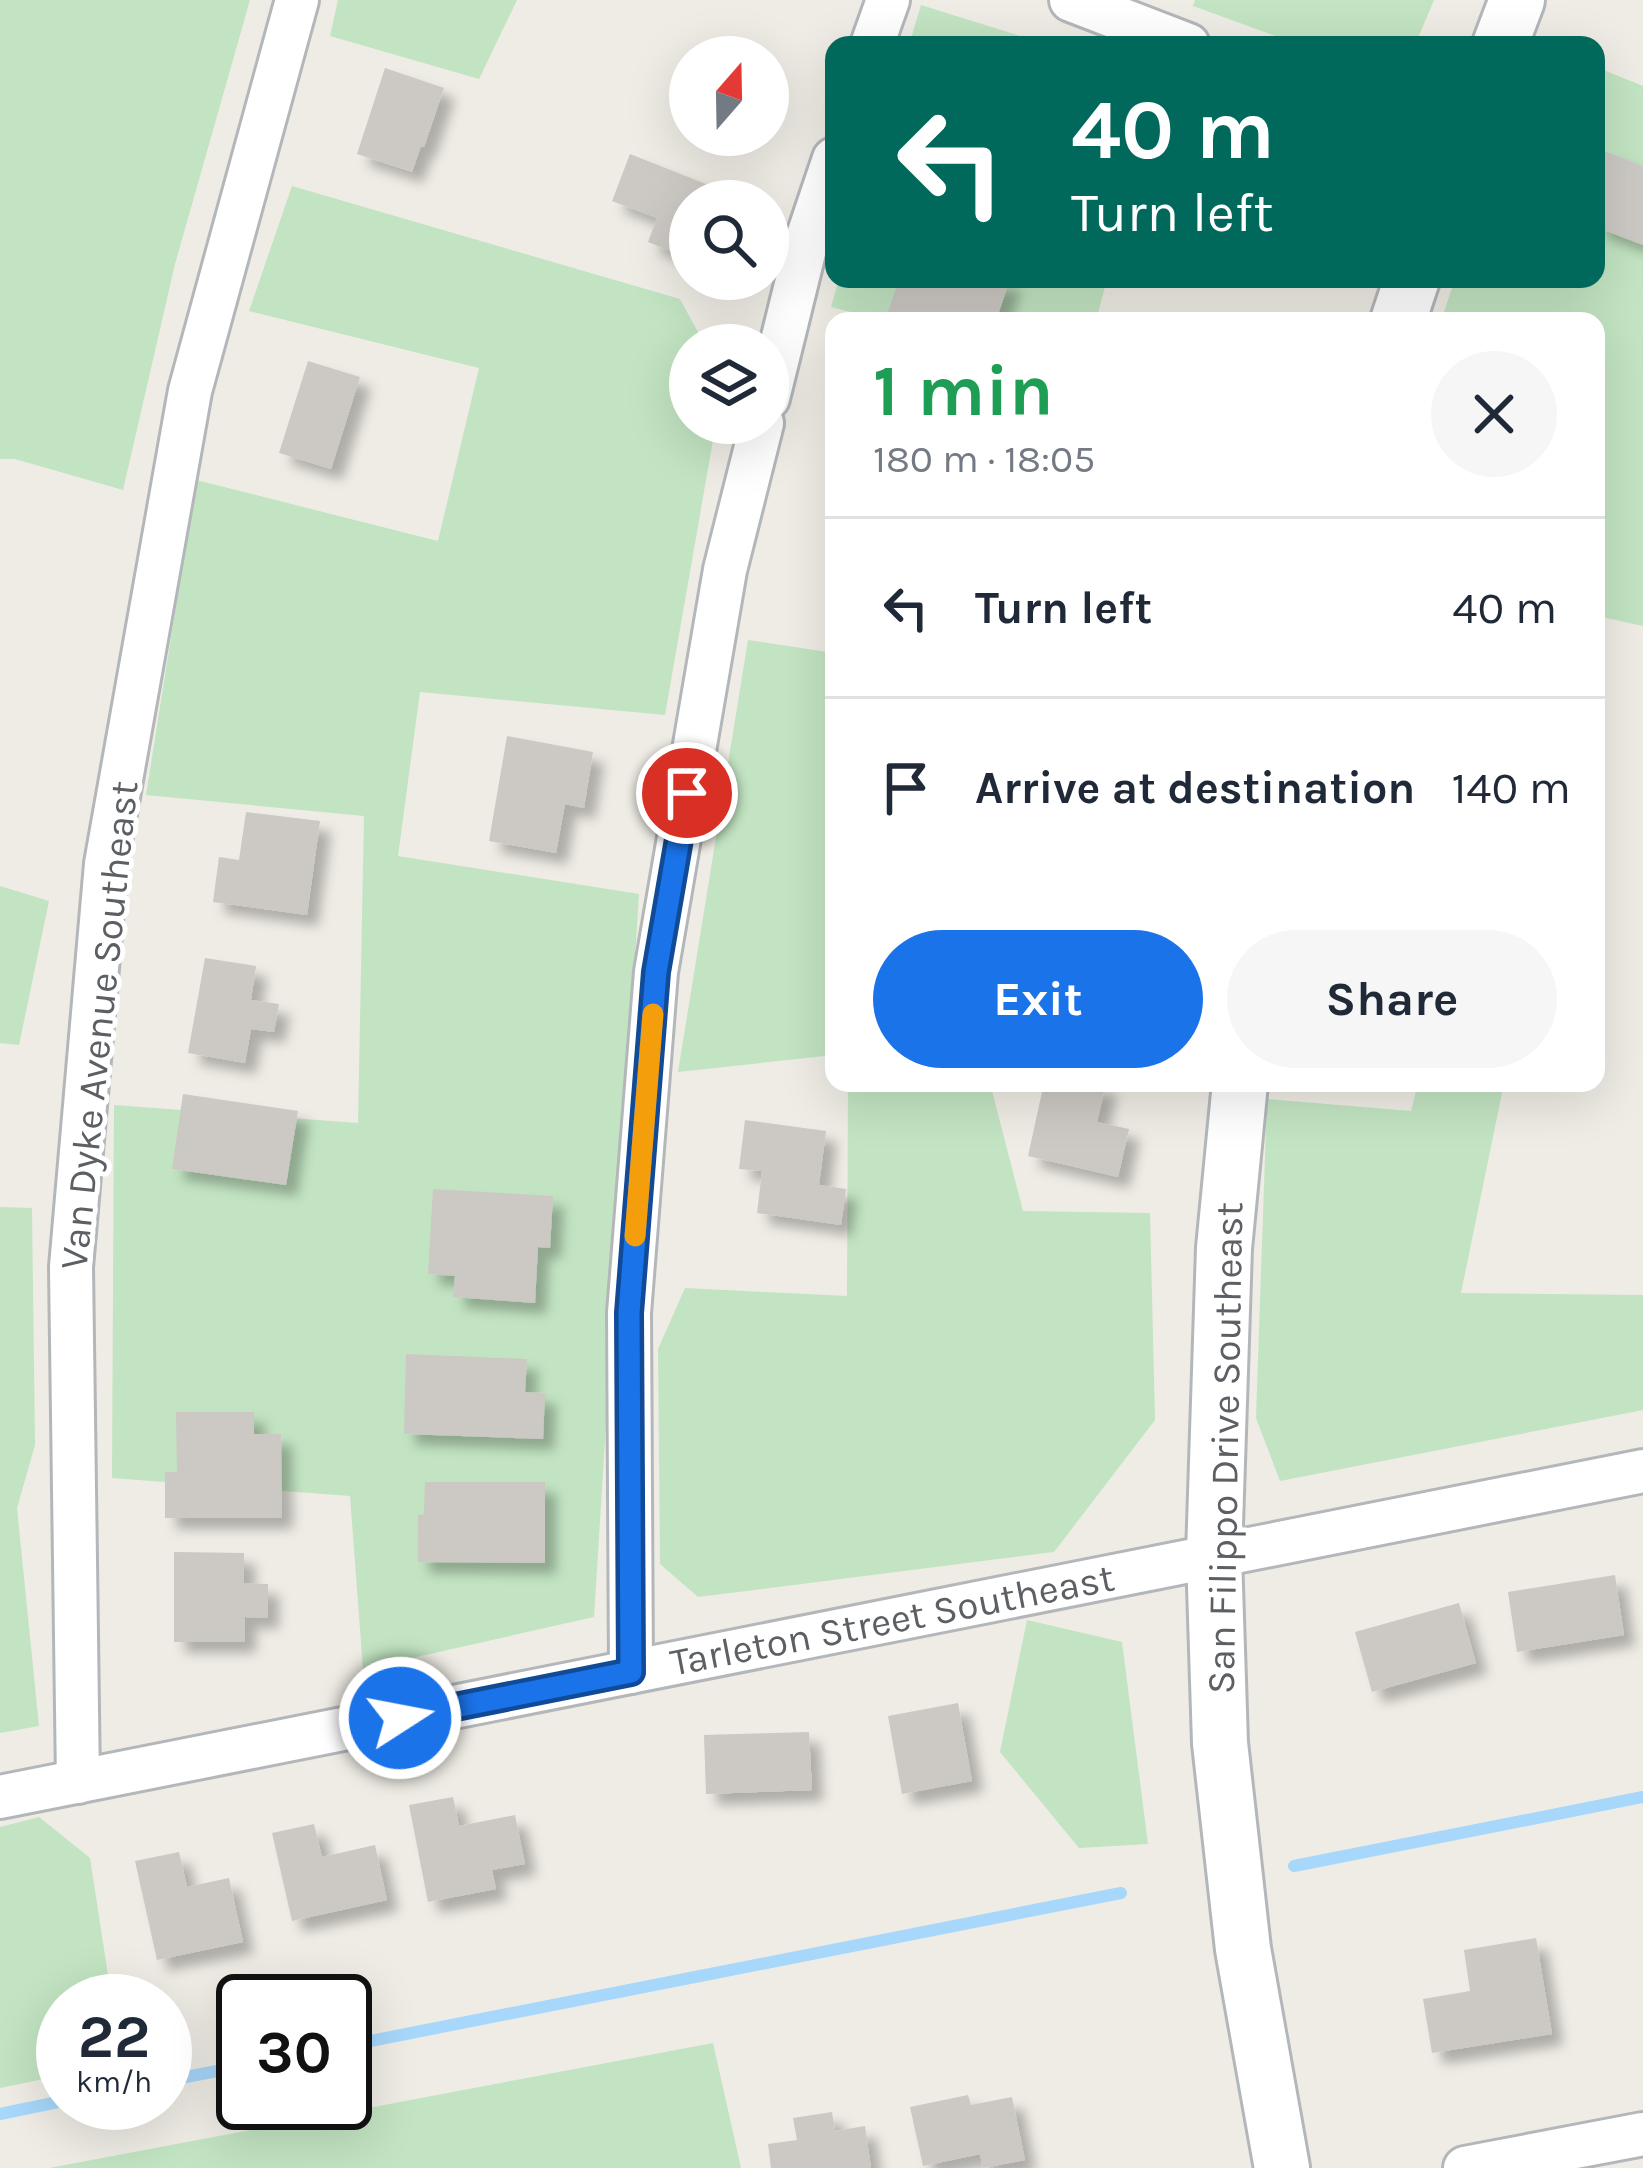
<!DOCTYPE html>
<html lang="en">
<head>
<meta charset="utf-8">
<style>
  :root { --surface:#fff; --page:#f6f6f7; --text:#1f2937; --muted:#747a83; --line:#e0e1e3; --accent:#1a73e8 }
  body { margin:0; font-family:Karla,sans-serif; background:var(--page); color:var(--text); height:100vh; display:flex; flex-direction:column; font-size:45px; white-space:nowrap }
  * { box-sizing:border-box; margin:0 }
  p { font-size:39px; color:var(--muted) }
  .icon { flex:none; width:66px; height:66px; fill:none; stroke:currentColor; stroke-width:2; stroke-linecap:round; stroke-linejoin:round }
  .map { position:relative; flex:1; overflow:hidden }
  .sheet { position:absolute; left:825px; top:312px; width:780px; height:780px; display:flex; flex-direction:column; background:var(--surface); border-radius:24px; box-shadow:0 12px 48px #0002 }
  .sheet>* { flex:none }
  .top-card { position:absolute; left:825px; top:36px; width:780px; height:252px; border-radius:24px; box-shadow:0 12px 48px #0002; background:#00695c; color:#fff; overflow:hidden }
  .needle { width:78px; rotate:20deg }
  .controls { position:absolute; left:669px; top:36px; display:grid; gap:24px }
  .controls a { display:grid; place-items:center; width:120px; height:120px; border-radius:50%; background:var(--surface); box-shadow:0 12px 48px #0002; font-size:60px }
  .speed { position:absolute; left:36px; top:1974px; display:flex; gap:24px; font-size:60px; font-weight:700; text-align:center }
  .speed>* { display:grid; place-content:center; width:156px; height:156px; border-radius:50%; background:var(--surface); box-shadow:0 12px 48px #0002; line-height:1 }
  .speed small { font-size:30px; font-weight:400 }
  .speed .limit { border:6px solid #111; border-radius:18px; background:#fff; color:#111 }
  .pin { position:absolute; display:grid; place-items:center; width:102px; height:102px; color:#fff; margin:-51px; border:6px solid #fff; border-radius:50%; box-shadow:0 3px 12px #0007 }
  .me { position:absolute; width:132px; margin:-66px; rotate:79deg; stroke-linejoin:round; filter:drop-shadow(0 0 9px #0008) }
  .turn { display:flex; align-items:center; gap:42px; height:252px; padding:0 48px; font-size:54px }
  .turn .icon { width:156px; height:156px; stroke-width:2.5 }
  .turn b { display:block; font-size:84px; line-height:102px }
  .round { display:grid; place-items:center; flex:none; width:126px; height:126px; border-radius:63px; background:var(--page) }
  .overview { display:flex; align-items:center; justify-content:space-between; height:204px; padding:0 48px }
  h1 { font-size:72px; font-weight:700; line-height:90px; color:#1e9e55 }
  .primary-button { display:flex; gap:24px; margin-top:auto; padding:24px 48px }
  .primary-button a { flex:1; height:138px; border-radius:72px; background:var(--accent); color:#fff; font-size:48px; font-weight:700; line-height:138px; text-align:center }
  .primary-button a+a { background:var(--page); color:var(--text) }
  ul { padding:0; list-style:none }
  li { display:flex; align-items:center; gap:36px; height:180px; padding:0 48px; border-top:3px solid var(--line) }
  li div { flex:1 }
  li b { display:block; font-size:45px }
  li em { font-style:normal }
  .map>svg:first-child { display:block }
</style>
</head>
<body>
<div class="map">
<svg width="1643" height="2168" viewBox="0 0 1643 2168">
  <defs>
    <filter id="shadow"><feDropShadow dx="11" dy="11" stdDeviation="6" flood-color="#0004"/></filter>
  </defs>
  <rect width="100%" height="100%" fill="#eeece4"/>
  <!-- green -->
  <g fill="#c2e4c2">
    <polygon points="0,0 250,0 175,264 123,490 15,459 0,459"/>
    <polygon points="338,0 517,0 479,79 330,36"/>
    <polygon points="1195,0 1434,0 1415,45 1300,45 1193,6"/>
    <polygon points="921,5 1049,45 909,45"/>
    <polygon points="1596,67 1643,86 1643,626 1602,617 1596,642 1596,321 1441,321 1455,279 1596,279"/>
    <polygon points="292,186 680,299 705,345 690,345 690,423 716,423 665,715 420,692 398,856 639,894 594,1617 363,1669 350,1496 112,1478 114,1105 358,1123 364,816 146,795 196,480 438,541 479,368 249,311"/>
    <polygon points="839,279 1107,279 1096,321 886,321 831,307"/>
    <polygon points="748,640 834,653 834,1055 678,1072"/>
    <polygon points="0,886 49,901 19,1045 0,1043"/>
    <polygon points="848,1083 990,1083 1023,1211 1150,1213 1155,1420 1054,1552 698,1597 660,1564 658,1349 685,1288 847,1296"/>
    <polygon points="1418,1083 1504,1083 1461,1293 1643,1295 1643,1410 1280,1481 1256,1418 1267,1099 1411,1111"/>
    <polygon points="0,1207 32,1208 35,1445 17,1508 39,1726 0,1733"/>
    <polygon points="1027,1620 1122,1642 1148,1844 1079,1848 1000,1752"/>
    <polygon points="39,1817 90,1858 112,2001 63,2001 63,2075 0,2088 0,1827"/>
    <polygon points="713,2043 741,2168 49,2168"/>
  </g>
  <g fill="none" stroke-linecap="round" stroke-linejoin="round">
    <!-- stream -->
    <g stroke="#a7d7fb" stroke-width="12">
      <polyline points="1294,1866 1643,1797"/>
      <polyline points="345,2046 1121,1893"/>
      <polyline points="165,2081 243,2066"/>
      <polyline points="0,2114 63,2101"/>
    </g>
  </g>
  <!-- building -->
  <g fill="#ccc8c3" filter="url(#shadow)">
    <polygon points="385,68 444,88 424,147 421,146 412,172 357,154"/>
    <polygon points="1604,151 1643,166 1643,245 1596,227 1596,173"/>
    <polygon points="630,154 726,192 723,201 690,201 690,259 648,242 657,218 612,201"/>
    <polygon points="899,279 916,281 916,279 1010,279 996,321 896,321 886,318"/>
    <polygon points="308,361 360,377 331,469 279,453"/>
    <polygon points="507,736 593,752 584,808 565,804 556,853 489,841"/>
    <polygon points="246,812 320,821 307,915 213,902 219,857 239,860"/>
    <polygon points="205,958 256,966 251,1000 279,1004 274,1032 251,1029 245,1063 188,1053"/>
    <polygon points="1044,1083 1106,1083 1097,1122 1129,1129 1118,1177 1028,1156"/>
    <polygon points="183,1094 298,1111 286,1185 172,1169"/>
    <polygon points="745,1120 826,1131 819,1185 846,1189 841,1225 757,1213 762,1171 739,1169"/>
    <polygon points="433,1189 553,1196 550,1248 538,1247 535,1303 453,1297 455,1276 428,1274"/>
    <polygon points="406,1354 527,1359 525,1392 545,1393 543,1439 404,1434"/>
    <polygon points="176,1412 254,1412 254,1434 281,1434 282,1518 165,1518 165,1472 177,1472"/>
    <polygon points="425,1482 545,1482 545,1563 418,1562 418,1515 424,1514"/>
    <polygon points="174,1552 244,1553 244,1583 268,1584 268,1618 245,1617 245,1642 174,1642"/>
    <polygon points="1615,1575 1624,1635 1517,1652 1508,1592"/>
    <polygon points="1459,1603 1476,1663 1372,1692 1355,1632"/>
    <polygon points="958,1703 972,1781 902,1794 888,1716"/>
    <polygon points="809,1732 812,1790 706,1794 704,1735"/>
    <polygon points="453,1797 459,1826 515,1815 525,1864 492,1870 496,1889 428,1902 409,1805"/>
    <polygon points="314,1824 322,1857 375,1845 387,1900 292,1921 272,1833"/>
    <polygon points="179,1852 187,1887 229,1878 243,1942 157,1960 135,1861"/>
    <polygon points="1536,1938 1552,2034 1432,2053 1423,1999 1470,1991 1464,1950"/>
    <polygon points="968,2095 971,2105 1012,2097 1025,2160 983,2168 980,2154 923,2166 910,2107"/>
    <polygon points="832,2112 835,2131 865,2126 871,2168 771,2168 768,2144 797,2140 793,2118"/>
  </g>
  <g fill="none" stroke-linecap="round" stroke-linejoin="round">
    <defs>
      <g id="minor">
        <polyline points="1071,0 1188,45"/>
        <polyline points="872,45 888,0"/>
        <polyline points="768,398 808,236 834,159"/>
        <polyline points="631,1672 629,1313 656,972 725,570 762,423"/>
        <polyline points="78,1782 71,1267 106,864 190,391 297,0"/>
        <polyline points="0,1797 1643,1471"/>
        <polyline points="1465,2168 1643,2134"/>
      </g>
      <g id="tertiary">
        <polyline points="1500,45 1517,0"/>
        <polyline points="1398,321 1412,279"/>
        <polyline points="1240,1083 1224,1248 1214,1555 1220,1743 1243,1949 1282,2168"/>
      </g>
    </defs>
    <!-- minor casing -->
    <use href="#minor" stroke="#b4b7ba" stroke-width="48"/>
    <!-- tertiary casing -->
    <use href="#tertiary" stroke="#b4b7ba" stroke-width="60"/>
    <!-- minor -->
    <use href="#minor" stroke="#fff" stroke-width="42"/>
    <!-- tertiary -->
    <use href="#tertiary" stroke="#fff" stroke-width="54"/>
  </g>
  <g fill="none" stroke-linecap="round" stroke-linejoin="round">
    <defs>
      <polyline id="route" points="400,1718 631,1672 629,1313 656,972 687,793"/>
    </defs>
    <!-- route casing -->
    <use href="#route" stroke="#114b97" stroke-width="30"/>
    <!-- route -->
    <use href="#route" stroke="#1a73e8" stroke-width="21"/>
    <!-- slow -->
    <polyline stroke="#f59e0b" stroke-width="21" points="635,1236 653,1014"/>
  </g>
  <g text-anchor="middle" stroke-width="10" stroke-linejoin="round" paint-order="stroke">
    <!-- street labels -->
    <g font-size="39" fill="#5c6064" stroke="#fff">
      <text transform="translate(98 1025) rotate(-84)" y="14">Van Dyke Avenue Southeast</text>
      <text transform="translate(1224 1448) rotate(-89)" y="14">San Filippo Drive Southeast</text>
      <text transform="translate(892 1619) rotate(-11)" y="14">Tarleton Street Southeast</text>
    </g>
  </g>
</svg>
<div class="controls">
<a><svg class="needle" viewBox="-14 -14 28 28"><path d="M0-13l5 13h-10z" fill="#e53935"/><path d="M0 13l5-13h-10z" fill="#747a83"/></svg></a>
<a><svg class="icon" aria-label="search" viewBox="0 0 24 24"><circle cx="10" cy="10" r="6"/><path d="M15 15l6 6"/></svg></a>
<a><svg class="icon" aria-label="layers" viewBox="0 0 24 24"><path d="M12 4l9 5-9 5-9-5zM3 14l9 5 9-5"/></svg></a>
</div>
<div class="speed"><div>22<small>km/h</small></div><div class="limit">30</div></div>
<div class="pin" style="left:687px;top:793px;background:#d93025"><svg class="icon" aria-label="arrive" viewBox="0 0 24 24"><path d="M6 21V4h12l-3 4 3 4H6"/></svg></div>
<svg class="me" style="left:400px;top:1718px" viewBox="-20 -20 40 40"><circle r="17" fill="#1a73e8" stroke="#fff" stroke-width="3"/><path d="M0-11L8 9 0 5-8 9z" fill="#fff"/></svg>
<div class="top-card">
<div class="turn"><svg class="icon" aria-label="left" viewBox="0 0 24 24"><path d="M17 20v-9H6M10 6l-5 5 5 5"/></svg><div><b>40 m</b>Turn left</div></div>
</div>
<section class="sheet">
<div class="overview"><div><h1>1 min</h1><p>180 m · 18:05</p></div><a class="round"><svg class="icon" aria-label="close" viewBox="0 0 24 24"><path d="M6 6l12 12M18 6L6 18"/></svg></a></div>
<ul>
<li><svg class="icon" aria-label="left" viewBox="0 0 24 24"><path d="M17 20v-9H6M10 6l-5 5 5 5"/></svg><div><b>Turn left</b></div><em>40 m</em></li>
<li><svg class="icon" aria-label="arrive" viewBox="0 0 24 24"><path d="M6 21V4h12l-3 4 3 4H6"/></svg><div><b>Arrive at destination</b></div><em>140 m</em></li>
</ul>
<div class="primary-button"><a>Exit</a><a>Share</a></div>
</section>
</div>
</body>
</html>
